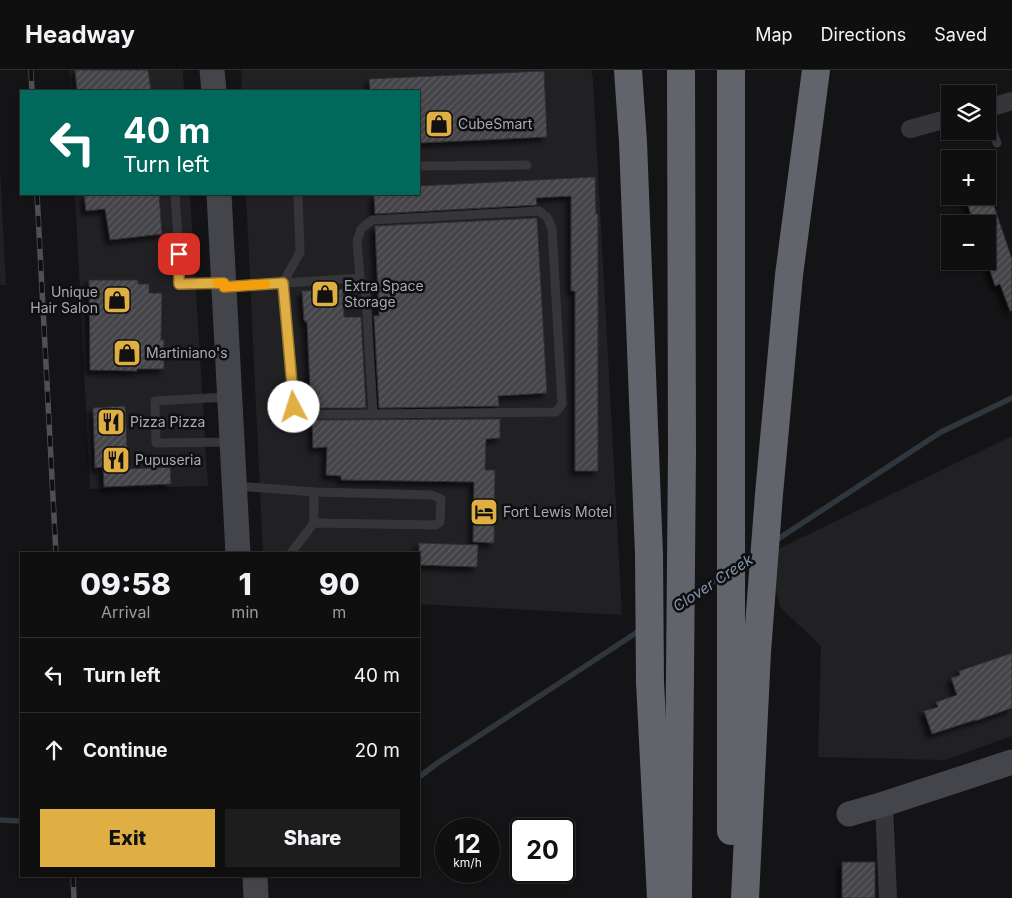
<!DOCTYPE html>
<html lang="en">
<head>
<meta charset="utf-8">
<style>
  :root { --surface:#0f0f10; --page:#1d1d1e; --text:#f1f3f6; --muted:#9b9c9f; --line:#2f2f30; --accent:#e0af43 }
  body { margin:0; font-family:Inter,sans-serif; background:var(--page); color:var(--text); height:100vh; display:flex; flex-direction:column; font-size:19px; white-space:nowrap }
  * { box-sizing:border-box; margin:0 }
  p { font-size:16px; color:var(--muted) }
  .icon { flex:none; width:28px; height:28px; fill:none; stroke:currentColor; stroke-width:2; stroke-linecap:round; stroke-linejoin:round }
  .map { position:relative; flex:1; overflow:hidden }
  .drawer { position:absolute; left:20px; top:482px; width:400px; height:325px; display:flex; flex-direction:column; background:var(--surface); border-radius:0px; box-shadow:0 1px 4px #0004,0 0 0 1px var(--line) }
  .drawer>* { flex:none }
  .banner { position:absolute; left:20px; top:20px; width:400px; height:105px; border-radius:0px; box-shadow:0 1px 4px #0004,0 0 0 1px var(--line); background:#00695c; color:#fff; overflow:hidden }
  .fabs { position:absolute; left:941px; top:15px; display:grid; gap:10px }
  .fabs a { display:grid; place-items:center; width:55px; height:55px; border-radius:0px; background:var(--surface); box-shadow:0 1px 4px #0004,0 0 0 1px var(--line); font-size:25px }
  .speed { position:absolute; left:435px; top:748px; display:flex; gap:10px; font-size:25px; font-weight:700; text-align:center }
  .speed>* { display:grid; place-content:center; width:65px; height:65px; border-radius:50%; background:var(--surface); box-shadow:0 1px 4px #0004,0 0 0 1px var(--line); line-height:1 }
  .speed small { font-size:12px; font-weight:400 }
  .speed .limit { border:2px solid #111; border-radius:8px; background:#fff; color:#111 }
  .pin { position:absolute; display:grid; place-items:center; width:42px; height:42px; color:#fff; margin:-21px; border-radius:10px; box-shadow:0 2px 8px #0006 }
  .me { position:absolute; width:55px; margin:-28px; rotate:355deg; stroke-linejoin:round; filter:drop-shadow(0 0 4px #0008) }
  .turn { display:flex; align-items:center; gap:18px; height:105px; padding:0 20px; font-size:22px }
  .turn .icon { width:65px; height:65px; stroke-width:2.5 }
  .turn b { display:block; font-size:35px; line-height:42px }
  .eta { display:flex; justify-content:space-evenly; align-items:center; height:85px; text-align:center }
  .eta b { font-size:30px; font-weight:800; line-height:35px }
  .action { display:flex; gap:10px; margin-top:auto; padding:10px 20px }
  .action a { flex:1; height:58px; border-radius:0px; background:var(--accent); color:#111; font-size:20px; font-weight:800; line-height:58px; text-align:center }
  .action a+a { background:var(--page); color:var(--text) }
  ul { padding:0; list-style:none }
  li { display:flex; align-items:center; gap:15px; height:75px; padding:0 20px; border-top:1px solid var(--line) }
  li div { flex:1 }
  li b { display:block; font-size:19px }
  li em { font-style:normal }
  header { display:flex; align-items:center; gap:30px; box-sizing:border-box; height:70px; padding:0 25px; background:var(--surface); border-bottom:1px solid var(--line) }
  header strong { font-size:24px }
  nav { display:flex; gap:28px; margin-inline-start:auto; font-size:18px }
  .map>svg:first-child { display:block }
</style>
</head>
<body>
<header>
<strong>Headway</strong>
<nav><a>Map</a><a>Directions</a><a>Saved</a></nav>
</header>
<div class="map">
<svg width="1012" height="828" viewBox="0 0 1012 828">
  <defs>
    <pattern id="building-hatch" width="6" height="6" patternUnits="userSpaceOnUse" patternTransform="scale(1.25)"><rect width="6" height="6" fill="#444449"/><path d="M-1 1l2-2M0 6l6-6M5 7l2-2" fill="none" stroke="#5c5c61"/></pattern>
    <filter id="shadow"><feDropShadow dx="-4.5" dy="4.5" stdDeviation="2.5" flood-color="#0009"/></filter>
  </defs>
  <rect width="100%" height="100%" fill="#141416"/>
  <!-- built -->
  <g fill="#212023">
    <polygon points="69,0 183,0 184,21 70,21"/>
    <polygon points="241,0 591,0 593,9 622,545 419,534 419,484 263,484 246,124 419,124 419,21 242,21"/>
    <polygon points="0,100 6,215 0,215"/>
    <polygon points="75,124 190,124 208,416 90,419"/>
    <polygon points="1012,366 1012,666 945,690 818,687 821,576 780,537 772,502 778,479"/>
  </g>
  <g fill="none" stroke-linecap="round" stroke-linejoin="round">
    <!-- stream -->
    <g stroke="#2f363d" stroke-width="5.5">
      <polyline points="775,471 941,362 1012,328"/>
      <polyline points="739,495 757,483"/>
      <polyline points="689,528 723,505"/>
      <polyline points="419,707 439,692 642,559"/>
      <polyline points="0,750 21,751"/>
    </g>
  </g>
  <!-- building -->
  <g fill="url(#building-hatch)" stroke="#2f2f32" filter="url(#shadow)">
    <polygon points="75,0 148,0 151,21 77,21"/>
    <polygon points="544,1 547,67 419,73 419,21 370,21 369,9"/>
    <polygon points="595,107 596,144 598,144 598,401 575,401 575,221 571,221 571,126 536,128 537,135 375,144 374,124 419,124 419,116"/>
    <polygon points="84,124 159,124 162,164 110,170 105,139 86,141"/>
    <polygon points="988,124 990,124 1012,189 1012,241 1010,241 1000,214 995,216 988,194 988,154 974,154 965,126 988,126"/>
    <polygon points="537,148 547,323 498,326 499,336 379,338 374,246 379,246 375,156"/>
    <polygon points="89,210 138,210 138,214 149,214 149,223 162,223 161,270 164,270 164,299 137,299 137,301 90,300"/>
    <polygon points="343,219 344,247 361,247 366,338 311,338 307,252 305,252 305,250 304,250 302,221"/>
    <polygon points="125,336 128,399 170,397 171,414 104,417 103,397 95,398 93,338"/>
    <polygon points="500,349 500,368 486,369 485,400 495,400 494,473 473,472 474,412 341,410 341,406 326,405 327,377 313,378 312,350"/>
    <polygon points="419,473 478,475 477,497 419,495"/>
    <polygon points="1012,583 1012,638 975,651 975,650 932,664 924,641 938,637 936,632 957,625 951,608 960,605 959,601"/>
    <rect x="842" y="792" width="33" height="36"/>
  </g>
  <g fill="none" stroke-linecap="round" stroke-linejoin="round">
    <!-- lane -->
    <g stroke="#36363a" stroke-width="9">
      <polyline points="988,49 997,73"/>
      <polyline points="419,96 527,95"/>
      <polyline points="175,124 179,184 179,214 221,213"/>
      <polyline points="298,124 300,182 283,213 295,337 300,344 373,344"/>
      <polyline points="224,217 360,208 366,225 373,344 556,342 562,334 552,158 547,147 539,141 372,150 361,159 357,171 360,208"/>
      <polyline points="227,327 155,331 156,373 231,372"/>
      <polyline points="237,416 314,422 432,425 441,429 440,452 436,455 314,453 290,484"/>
      <polyline points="314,453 314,422"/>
    </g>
    <!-- street -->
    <g stroke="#36363a" stroke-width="18">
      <polyline points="988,38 1012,31"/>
      <polyline points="910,59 950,48"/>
      <polyline points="884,734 888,828"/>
    </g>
    <!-- secondary -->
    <g stroke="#44454a" stroke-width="25">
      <polyline points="212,0 214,21"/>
      <polyline points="219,124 238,484"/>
      <polyline points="849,744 884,734 1012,692"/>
      <polyline points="255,806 256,828"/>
    </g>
    <!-- highway -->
    <g stroke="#62646b" stroke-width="28">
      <polyline points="628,0 633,72 649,485 650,612 661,828"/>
      <polyline points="731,0 731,761"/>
      <polyline points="678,828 682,383 681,0"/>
      <polyline points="745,828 757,582 769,424 789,205 816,0"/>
    </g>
    <defs>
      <g id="rail">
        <polyline points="31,0 32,21"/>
        <polyline points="37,124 56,484"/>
        <polyline points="73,806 74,828"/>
      </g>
    </defs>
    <!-- rail casing -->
    <use href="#rail" stroke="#4f5055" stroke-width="5.5"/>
    <!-- rail -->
    <use href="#rail" stroke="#0f0f11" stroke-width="4" stroke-dasharray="11" stroke-linecap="butt"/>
  </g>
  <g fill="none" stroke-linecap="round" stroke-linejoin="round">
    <defs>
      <polyline id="route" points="179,184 179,214 224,213 224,217 283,213 294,337"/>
    </defs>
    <!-- route casing -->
    <use href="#route" stroke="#92722c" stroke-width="12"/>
    <!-- route -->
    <use href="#route" stroke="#e0af43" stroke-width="9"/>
    <!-- slow -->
    <polyline stroke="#f59e0b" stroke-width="9" points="217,213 224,213 224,217 266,214"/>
  </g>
  <!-- icons -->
  <defs>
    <symbol id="shop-square" viewBox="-11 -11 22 22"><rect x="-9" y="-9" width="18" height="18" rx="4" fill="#e0af43" stroke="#0f0f11"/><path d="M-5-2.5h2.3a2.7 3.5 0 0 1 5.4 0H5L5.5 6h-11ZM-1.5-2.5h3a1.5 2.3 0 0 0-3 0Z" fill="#111"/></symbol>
    <symbol id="restaurant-square" viewBox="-11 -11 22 22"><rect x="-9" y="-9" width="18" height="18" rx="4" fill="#e0af43" stroke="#0f0f11"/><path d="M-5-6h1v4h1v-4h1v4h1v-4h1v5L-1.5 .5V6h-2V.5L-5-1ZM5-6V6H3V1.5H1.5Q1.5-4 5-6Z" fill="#111"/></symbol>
    <symbol id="hotel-square" viewBox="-11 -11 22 22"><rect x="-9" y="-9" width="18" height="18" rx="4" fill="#e0af43" stroke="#0f0f11"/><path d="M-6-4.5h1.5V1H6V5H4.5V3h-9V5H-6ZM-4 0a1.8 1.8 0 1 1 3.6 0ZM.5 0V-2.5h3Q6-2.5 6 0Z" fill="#111"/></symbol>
  </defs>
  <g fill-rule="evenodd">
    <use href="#shop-square" x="423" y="38" width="32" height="32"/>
    <use href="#shop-square" x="309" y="208" width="32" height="32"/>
    <use href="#shop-square" x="101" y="214" width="32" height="32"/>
    <use href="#shop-square" x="111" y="267" width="32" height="32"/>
    <use href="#restaurant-square" x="95" y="336" width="32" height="32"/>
    <use href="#restaurant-square" x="100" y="374" width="32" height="32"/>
    <use href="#hotel-square" x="468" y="426" width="32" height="32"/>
  </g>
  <g text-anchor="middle" stroke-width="5" stroke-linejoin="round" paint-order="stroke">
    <!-- poi labels -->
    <g font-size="14" fill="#a7abb5" stroke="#0f0f11" text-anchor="start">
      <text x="458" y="59">CubeSmart</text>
      <text x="344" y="221">Extra Space<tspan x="344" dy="16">Storage</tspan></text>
      <text x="98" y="227" text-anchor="end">Unique<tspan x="98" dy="16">Hair Salon</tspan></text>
      <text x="146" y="288">Martiniano's</text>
      <text x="130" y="357">Pizza Pizza</text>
      <text x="135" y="395">Pupuseria</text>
      <text x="503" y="447">Fort Lewis Motel</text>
    </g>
    <!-- water labels -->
    <g font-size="15" font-style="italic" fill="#8297ad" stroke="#0f0f11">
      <text transform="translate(713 513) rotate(-33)" y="5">Clover Creek</text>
    </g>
  </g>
</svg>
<div class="fabs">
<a><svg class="icon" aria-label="layers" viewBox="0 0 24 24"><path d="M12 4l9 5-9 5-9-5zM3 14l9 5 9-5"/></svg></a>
<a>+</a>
<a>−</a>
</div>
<div class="speed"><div>12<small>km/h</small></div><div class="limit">20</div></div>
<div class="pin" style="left:179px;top:184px;background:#d93025"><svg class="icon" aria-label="arrive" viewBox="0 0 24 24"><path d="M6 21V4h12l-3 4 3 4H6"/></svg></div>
<svg class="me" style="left:294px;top:337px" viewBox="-20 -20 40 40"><circle r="19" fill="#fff"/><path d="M0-13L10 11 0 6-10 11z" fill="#e0af43"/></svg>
<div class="banner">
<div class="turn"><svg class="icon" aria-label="left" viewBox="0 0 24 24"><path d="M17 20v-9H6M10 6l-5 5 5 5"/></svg><div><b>40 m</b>Turn left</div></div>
</div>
<section class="drawer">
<div class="eta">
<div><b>09:58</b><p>Arrival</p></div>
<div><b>1</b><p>min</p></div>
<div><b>90</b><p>m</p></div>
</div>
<ul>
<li><svg class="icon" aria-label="left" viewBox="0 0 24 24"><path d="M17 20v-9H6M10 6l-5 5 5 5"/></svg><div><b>Turn left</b></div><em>40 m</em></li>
<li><svg class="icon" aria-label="ahead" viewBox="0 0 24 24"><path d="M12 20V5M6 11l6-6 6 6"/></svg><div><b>Continue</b></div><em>20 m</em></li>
</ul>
<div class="action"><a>Exit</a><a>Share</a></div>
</section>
</div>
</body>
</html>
